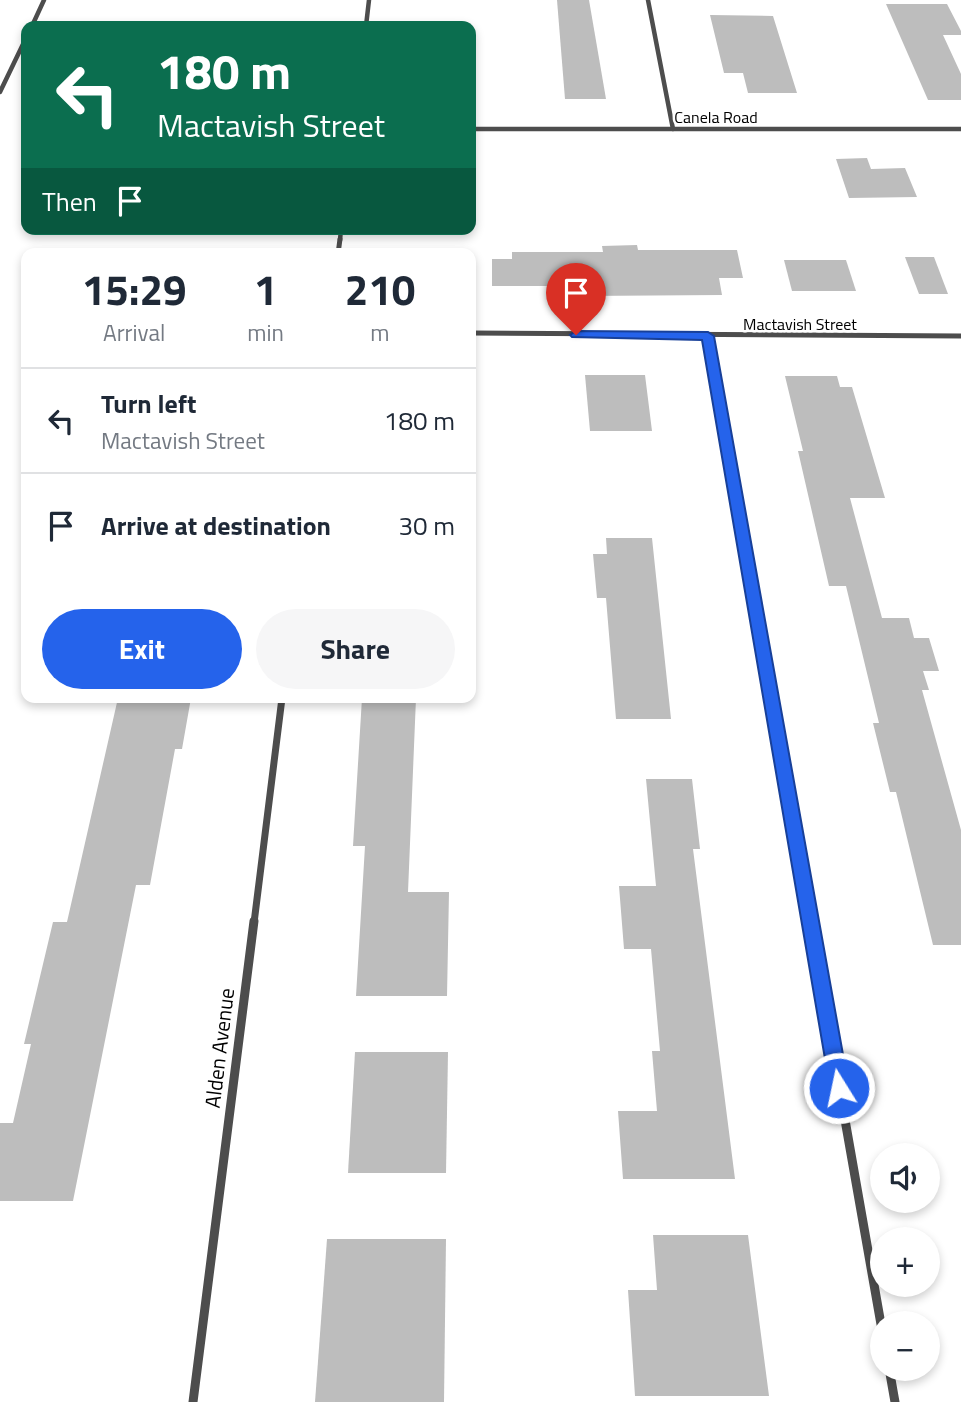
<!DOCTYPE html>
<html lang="en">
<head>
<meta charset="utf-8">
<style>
  :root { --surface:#fff; --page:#f6f6f7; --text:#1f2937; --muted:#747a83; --line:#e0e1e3; --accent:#2563eb }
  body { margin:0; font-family:"Titillium Web",sans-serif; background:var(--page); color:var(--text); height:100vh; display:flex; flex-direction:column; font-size:26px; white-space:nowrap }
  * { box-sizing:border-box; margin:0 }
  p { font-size:23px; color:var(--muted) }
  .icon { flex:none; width:38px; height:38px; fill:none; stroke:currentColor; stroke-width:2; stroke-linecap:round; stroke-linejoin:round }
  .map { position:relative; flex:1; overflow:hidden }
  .drawer { position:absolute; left:21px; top:248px; width:455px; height:455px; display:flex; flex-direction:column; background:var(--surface); border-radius:14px; box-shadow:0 4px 10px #0003 }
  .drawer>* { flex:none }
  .banner { position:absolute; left:21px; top:21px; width:455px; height:214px; border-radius:14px; box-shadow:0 4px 10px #0003; background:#0b6e4f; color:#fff; overflow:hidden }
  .fabs { position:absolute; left:870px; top:1143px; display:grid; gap:14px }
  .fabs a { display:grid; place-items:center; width:70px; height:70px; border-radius:50%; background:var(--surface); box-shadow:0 4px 10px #0003; font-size:35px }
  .pin { position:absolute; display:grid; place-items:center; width:60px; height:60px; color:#fff; margin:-72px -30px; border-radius:50% 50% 50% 0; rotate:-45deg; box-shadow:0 0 7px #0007 }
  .pin .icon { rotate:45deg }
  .me { position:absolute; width:77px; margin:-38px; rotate:350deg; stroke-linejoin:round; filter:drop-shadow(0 0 5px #0008) }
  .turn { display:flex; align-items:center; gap:24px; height:147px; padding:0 21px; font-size:32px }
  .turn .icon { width:91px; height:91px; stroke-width:2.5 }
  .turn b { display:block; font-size:49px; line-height:60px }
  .then { display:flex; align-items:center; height:66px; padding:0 21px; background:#0003; gap:14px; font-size:26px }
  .eta { display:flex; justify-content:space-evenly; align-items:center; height:119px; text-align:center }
  .eta b { font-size:42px; font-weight:700; line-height:49px }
  .button { display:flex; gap:14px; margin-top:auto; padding:14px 21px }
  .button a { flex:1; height:80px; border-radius:42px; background:var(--accent); color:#fff; font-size:28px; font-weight:700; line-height:80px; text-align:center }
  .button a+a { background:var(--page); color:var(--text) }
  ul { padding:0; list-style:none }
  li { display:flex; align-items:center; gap:21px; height:105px; padding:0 21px; border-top:2px solid var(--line) }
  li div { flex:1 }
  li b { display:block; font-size:26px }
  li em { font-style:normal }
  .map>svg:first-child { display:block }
</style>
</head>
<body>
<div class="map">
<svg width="961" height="1402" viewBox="0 0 961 1402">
  <rect width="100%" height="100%" fill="#fff"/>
  <!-- building -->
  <g fill="#bdbdbd">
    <polygon points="557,0 589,0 606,99 565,99"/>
    <polygon points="886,4 947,4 961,31 961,35 943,35 961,74 961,100 928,100"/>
    <polygon points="710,15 773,16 797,93 748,93 743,73 724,73"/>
    <polygon points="867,158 871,169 905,168 917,197 849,198 836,159"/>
    <polygon points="637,245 638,250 737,250 743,278 719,278 722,295 583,296 582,286 492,286 492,259 512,259 512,252 603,252 602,246"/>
    <polygon points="905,257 934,257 948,294 919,294"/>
    <polygon points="784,260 846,260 856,291 792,291"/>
    <polygon points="585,375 645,375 652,431 590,431"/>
    <polygon points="785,376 837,376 840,387 852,387 885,498 850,498 882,618 909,618 914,638 929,638 939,671 923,671 929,690 922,690 961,830 961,945 933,945 896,792 890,792 873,723 879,723 846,586 829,586 798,451 803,451"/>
    <polygon points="606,538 652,538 671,719 616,719 606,598 597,598 593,554 607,554"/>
    <polygon points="118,698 191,698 182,749 175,749 150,885 136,885 73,1201 0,1201 0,1123 13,1123 31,1044 24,1044 53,922 67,922"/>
    <polygon points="362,698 416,698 408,892 449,892 447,996 356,996 365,846 353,846"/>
    <polygon points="646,779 692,779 700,849 693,849 735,1179 623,1179 618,1111 657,1111 652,1051 660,1051 651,949 624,949 619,886 656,886"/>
    <polygon points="355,1052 448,1052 446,1173 348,1173"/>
    <polygon points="653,1235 748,1235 769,1396 635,1396 628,1290 657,1290"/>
    <polygon points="327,1239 446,1239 444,1402 315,1402"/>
  </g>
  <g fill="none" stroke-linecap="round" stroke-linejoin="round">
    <!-- street-far3 -->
    <g stroke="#4d4d4d" stroke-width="4.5">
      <polyline points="648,0 673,129"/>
      <polyline points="32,26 44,0"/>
      <polyline points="366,26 369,0"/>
      <polyline points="0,92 26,38"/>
      <polyline points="471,129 961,129"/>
      <polyline points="340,240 341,229"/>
    </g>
    <!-- street-far2 -->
    <g stroke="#4d4d4d" stroke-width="5">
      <polyline points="338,254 340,239"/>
      <polyline points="471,333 961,336"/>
      <polyline points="708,336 744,542"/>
    </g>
    <!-- street-far1 -->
    <g stroke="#4d4d4d" stroke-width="7">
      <polyline points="744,541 811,923"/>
      <polyline points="254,923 282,698"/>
    </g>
    <!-- street -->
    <g stroke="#4d4d4d" stroke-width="9">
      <polyline points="810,921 882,1330"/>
      <polyline points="889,1368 895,1402"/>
      <polyline points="193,1402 254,921"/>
    </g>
  </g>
  <!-- route -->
  <polygon fill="#2563eb" stroke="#184099" stroke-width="2" points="576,331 708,332 714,336 849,1088 846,1095 839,1098 832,1095 830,1088 702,340 572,337 570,335"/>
  <g text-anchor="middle" stroke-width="5" stroke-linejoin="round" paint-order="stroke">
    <!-- far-street labels -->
    <g font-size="16" fill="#000" stroke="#fff">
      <text x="716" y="123">Canela Road</text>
      <text x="800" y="330">Mactavish Street</text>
    </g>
    <!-- near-street labels -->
    <g font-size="21" fill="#000" stroke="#fff">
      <text transform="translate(220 1048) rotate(-83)" y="7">Alden Avenue</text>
    </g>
  </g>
</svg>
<div class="fabs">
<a><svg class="icon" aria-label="sound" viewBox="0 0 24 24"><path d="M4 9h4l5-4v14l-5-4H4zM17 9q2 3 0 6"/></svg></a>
<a>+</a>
<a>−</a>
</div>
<div class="pin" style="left:576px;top:335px;background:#d93025"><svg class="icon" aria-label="arrive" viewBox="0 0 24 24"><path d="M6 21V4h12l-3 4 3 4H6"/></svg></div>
<svg class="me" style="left:839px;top:1088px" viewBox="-20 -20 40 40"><circle r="17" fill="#2563eb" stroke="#fff" stroke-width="3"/><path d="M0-11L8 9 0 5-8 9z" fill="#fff"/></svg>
<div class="banner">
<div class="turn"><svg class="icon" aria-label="left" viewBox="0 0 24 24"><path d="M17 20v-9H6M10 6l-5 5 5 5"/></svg><div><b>180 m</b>Mactavish Street</div></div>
<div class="then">Then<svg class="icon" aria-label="arrive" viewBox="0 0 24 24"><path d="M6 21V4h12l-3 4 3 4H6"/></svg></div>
</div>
<section class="drawer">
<div class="eta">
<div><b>15:29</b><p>Arrival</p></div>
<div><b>1</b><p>min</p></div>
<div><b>210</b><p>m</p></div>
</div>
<ul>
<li><svg class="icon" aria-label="left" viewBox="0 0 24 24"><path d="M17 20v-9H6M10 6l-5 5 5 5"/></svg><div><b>Turn left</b><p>Mactavish Street</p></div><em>180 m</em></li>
<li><svg class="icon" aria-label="arrive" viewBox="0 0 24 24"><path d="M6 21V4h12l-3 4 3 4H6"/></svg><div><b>Arrive at destination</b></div><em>30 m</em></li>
</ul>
<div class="button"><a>Exit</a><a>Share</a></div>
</section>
</div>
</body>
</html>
